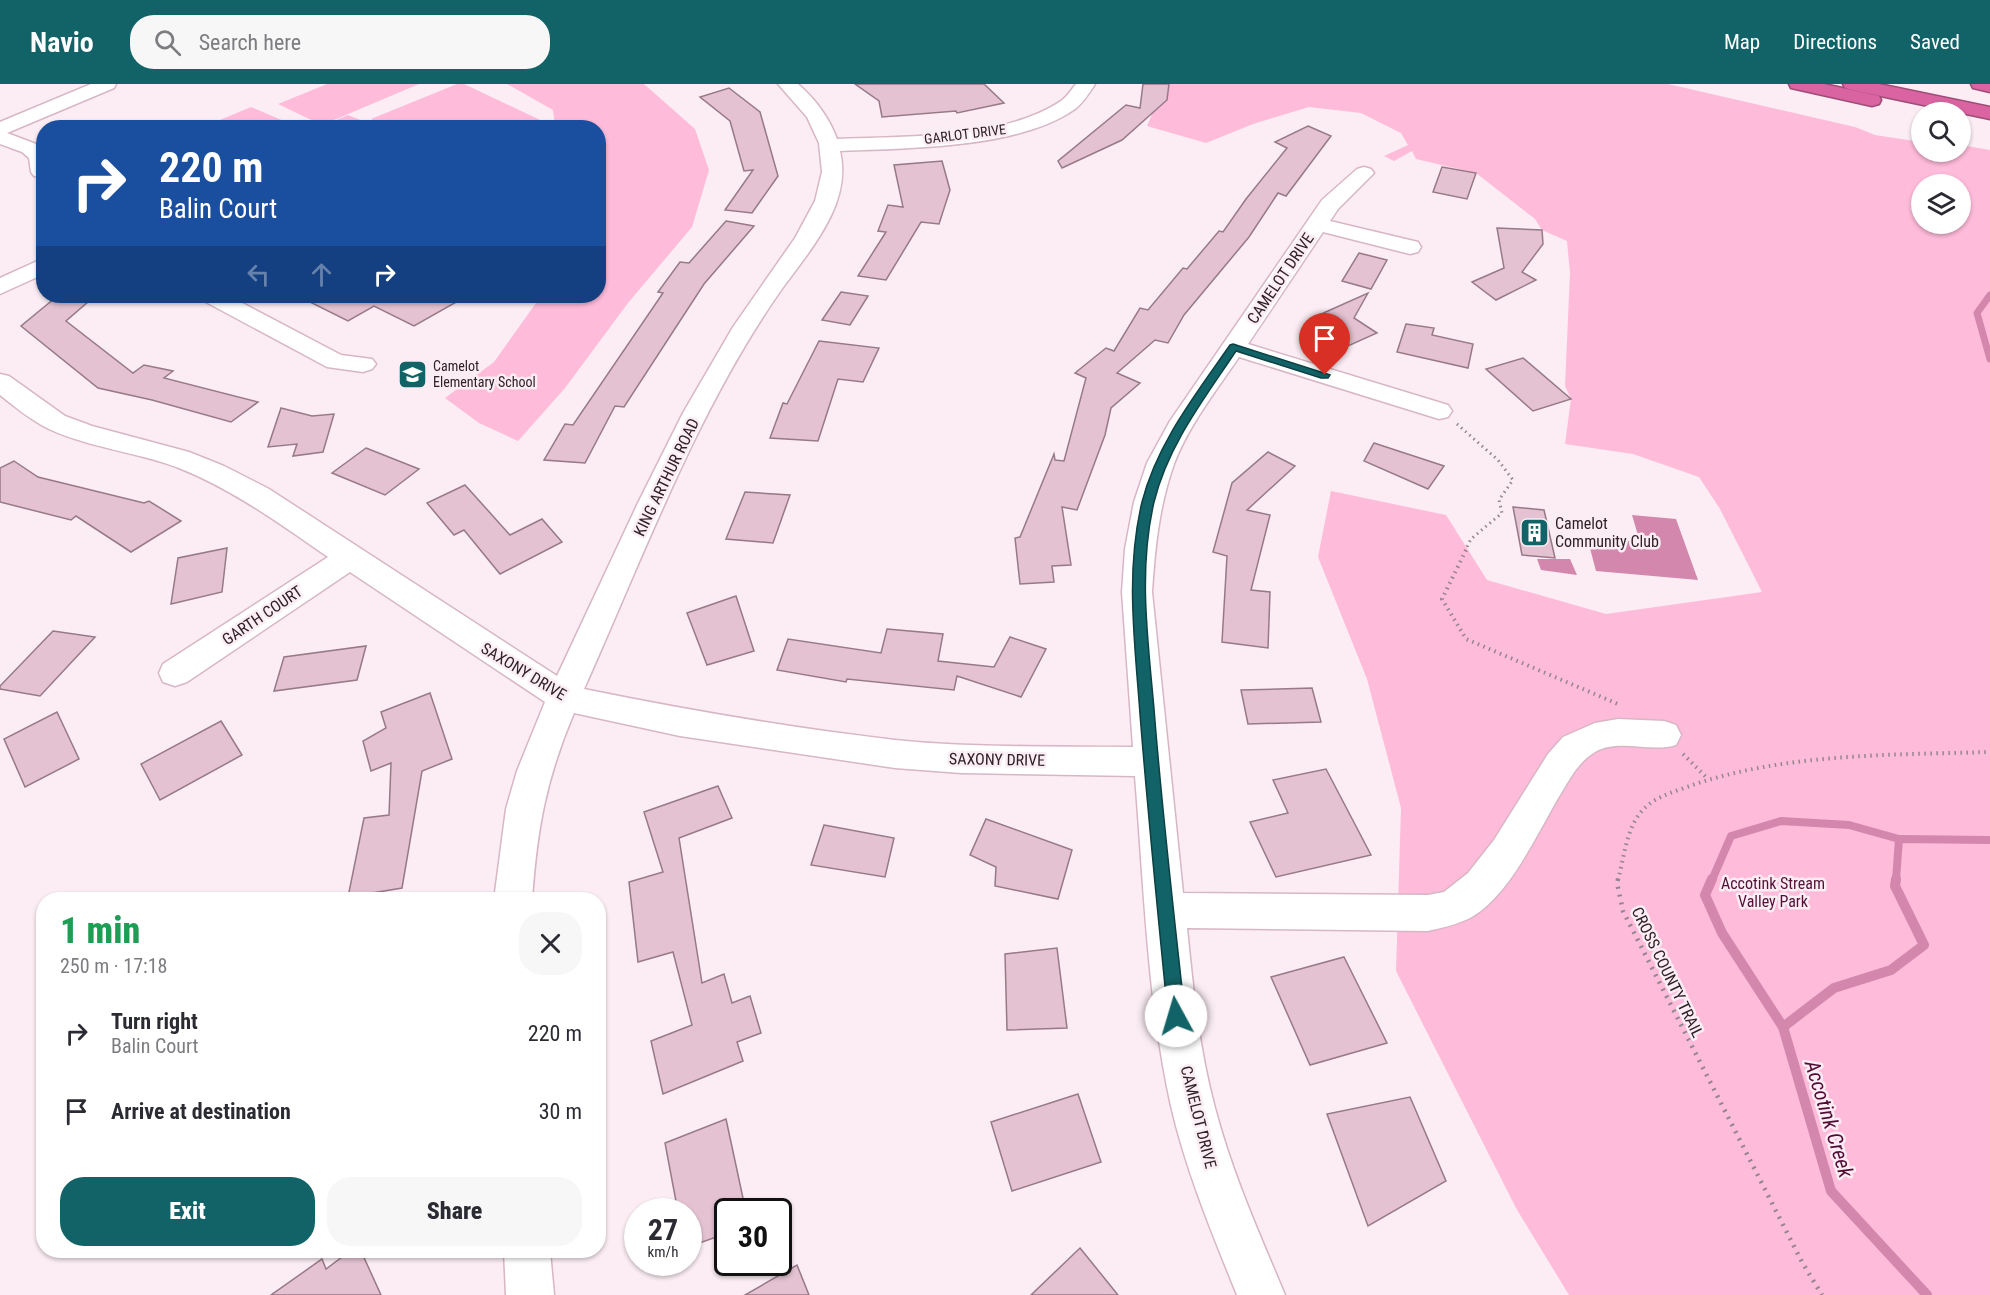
<!DOCTYPE html>
<html lang="en">
<head>
<meta charset="utf-8">
<style>
  :root { --surface:#fff; --page:#f7f7f7; --text:#2b2b33; --muted:#7c7c81; --accent:#126367 }
  body { margin:0; font-family:"Roboto Condensed",sans-serif; background:var(--page); color:var(--text); height:100vh; display:flex; flex-direction:column; font-size:22px; white-space:nowrap }
  * { box-sizing:border-box; margin:0 }
  p { font-size:20px; color:var(--muted) }
  .icon { flex:none; width:33px; height:33px; fill:none; stroke:currentColor; stroke-width:2; stroke-linecap:round; stroke-linejoin:round }
  .map { position:relative; flex:1; overflow:hidden }
  .side { position:absolute; left:36px; top:808px; width:570px; height:366px; display:flex; flex-direction:column; background:var(--surface); border-radius:24px; box-shadow:0 2px 4px #0004 }
  .side>* { flex:none }
  .top-card { position:absolute; left:36px; top:36px; width:570px; height:183px; border-radius:24px; box-shadow:0 2px 4px #0004; background:#1a4fa0; color:#fff; overflow:hidden }
  .buttons { position:absolute; left:1911px; top:18px; display:grid; gap:12px }
  .buttons a { display:grid; place-items:center; width:60px; height:60px; border-radius:50%; background:var(--surface); box-shadow:0 2px 4px #0004; font-size:30px }
  .speed { position:absolute; left:624px; top:1114px; display:flex; gap:12px; font-size:30px; font-weight:700; text-align:center }
  .speed>* { display:grid; place-content:center; width:78px; height:78px; border-radius:50%; background:var(--surface); box-shadow:0 2px 4px #0004; line-height:1 }
  .speed small { font-size:15px; font-weight:400 }
  .speed .limit { border:3px solid #111; border-radius:9px; background:#fff; color:#111 }
  .pin { position:absolute; display:grid; place-items:center; width:51px; height:51px; color:#fff; margin:-62px -26px; border-radius:50% 50% 50% 0; rotate:-45deg; box-shadow:0 0 6px #0007 }
  .pin .icon { rotate:45deg }
  .me { position:absolute; width:66px; margin:-33px; rotate:354deg; stroke-linejoin:round; filter:drop-shadow(0 0 4px #0008) }
  .turn { display:flex; align-items:center; gap:21px; height:126px; padding:0 24px; font-size:27px }
  .turn .icon { width:78px; height:78px; stroke-width:2.5 }
  .turn b { display:block; font-size:42px; line-height:51px }
  .lanes { display:flex; align-items:center; height:57px; padding:0 24px; background:#0003; justify-content:center; gap:30px; direction:ltr }
  .lanes .off { opacity:.35 }
  .round { display:grid; place-items:center; flex:none; width:63px; height:63px; border-radius:24px; background:var(--page) }
  .summary { display:flex; align-items:center; justify-content:space-between; height:102px; padding:0 24px }
  h1 { font-size:36px; font-weight:800; line-height:45px; color:#1e9e55 }
  .primary-button { display:flex; gap:12px; margin-top:auto; padding:12px 24px }
  .primary-button a { flex:1; height:69px; border-radius:24px; background:var(--accent); color:#fff; font-size:24px; font-weight:800; line-height:69px; text-align:center }
  .primary-button a+a { background:var(--page); color:var(--text) }
  ul { padding:0; list-style:none }
  li { display:flex; align-items:center; gap:18px; height:78px; padding:0 24px }
  li div { flex:1 }
  li b { display:block; font-size:22px }
  li em { font-style:normal }
  header { display:flex; align-items:center; gap:36px; box-sizing:border-box; height:84px; padding:0 30px; background:var(--accent); color:#fff }
  header strong { font-size:28px }
  nav { display:flex; gap:33px; margin-inline-start:auto; font-size:21px }
  .search { width:420px; height:54px; background:var(--page); display:flex; align-items:center; gap:15px; box-sizing:border-box; padding:0 21px; border-radius:24px; color:var(--muted); font-size:22px }
  .map>svg:first-child { display:block }
</style>
</head>
<body>
<header>
<strong>Navio</strong>
<div class="search"><svg class="icon" aria-label="search" viewBox="0 0 24 24"><circle cx="10" cy="10" r="6"/><path d="M15 15l6 6"/></svg>Search here</div>
<nav><a>Map</a><a>Directions</a><a>Saved</a></nav>
</header>
<div class="map">
<svg width="1990" height="1211" viewBox="0 0 1990 1211">
  <rect width="100%" height="100%" fill="#fbedf3"/>
  <!-- green -->
  <g fill="#ffbbda" fill-rule="evenodd">
    <polygon points="327,0 419,0 322,41 278,20"/>
    <polygon points="457,0 464,0 555,43 553,26 507,0 644,0 695,45 709,86 692,143 628,219 565,304 518,357 479,339 445,314 494,278 541,212 598,212 598,44 387,44 371,35"/>
    <path d="M1167,0H1668L1855,43L1875,51L1921,58L1922,68H1960L1961,61L1990,66V1211H1569L1516,1124L1396,887L1401,724L1367,595L1318,473L1331,407L1446,431L1487,496L1606,530L1762,508L1720,425L1699,393L1633,370L1565,360L1571,315L1565,302L1570,189L1567,157L1542,146L1535,135L1476,89L1416,75L1412,67L1394,77L1384,72L1408,61L1401,49L1361,29L1309,23L1253,40L1206,59L1147,42L1153,28L1167,13ZM1922,100H1960V140H1922Z"/>
    <polygon points="251,23 298,43 203,43"/>
    <polygon points="348,31 378,43 320,43"/>
  </g>
  <!-- water -->
  <g fill="#d487ac">
    <polygon points="1632,431 1676,435 1698,496 1596,487 1587,453 1640,458"/>
    <polygon points="1537,475 1570,475 1577,491 1541,486"/>
  </g>
  <g fill="none" stroke-linecap="round" stroke-linejoin="round">
    <!-- stream-far2 -->
    <polyline stroke="#d487ac" stroke-width="7" points="1990,211 1977,229 1990,275"/>
    <!-- stream-far1 -->
    <g stroke="#d487ac" stroke-width="8">
      <polyline points="1712,796 1731,752 1781,737 1849,741 1899,755"/>
      <polyline points="1896,796 1899,755 1990,756"/>
    </g>
    <!-- stream -->
    <g stroke="#d487ac" stroke-width="10">
      <polyline points="1712,795 1705,811 1722,849 1783,943"/>
      <polyline points="1896,795 1895,802 1924,861 1891,886 1834,904 1783,943 1831,1107 1927,1211"/>
    </g>
  </g>
  <!-- building -->
  <g fill="#e4c2d1" stroke="#987987" stroke-width="1.5">
    <polygon points="855,0 984,0 1004,19 957,29 956,27 882,33 879,17"/>
    <polygon points="1143,0 1169,0 1167,16 1122,56 1062,84 1058,77 1126,21 1140,24"/>
    <polygon points="729,4 760,28 778,92 752,129 725,126 753,86 744,87 730,37 700,13"/>
    <polygon points="1308,42 1331,52 1286,112 1278,109 1249,153 1184,231 1168,259 1155,256 1117,289 1140,299 1111,324 1105,351 1077,426 1062,423 1071,481 1052,482 1054,498 1020,500 1015,454 1020,453 1054,370 1055,376 1064,377 1086,294 1075,289 1106,264 1114,267 1140,224 1148,226 1183,184 1187,185 1219,147 1223,148 1246,115 1287,64 1275,58"/>
    <polygon points="942,77 950,106 939,140 921,138 886,196 858,192 886,148 878,147 888,121 903,123 894,81"/>
    <polygon points="1442,83 1476,89 1467,115 1433,108"/>
    <polygon points="726,137 754,142 704,200 624,323 615,322 585,379 544,376 565,340 573,341 663,209 658,208 680,178 689,179"/>
    <polygon points="1497,144 1542,146 1543,160 1522,188 1536,196 1496,216 1472,198 1504,184"/>
    <polygon points="1359,169 1387,176 1371,205 1342,197"/>
    <polygon points="841,208 868,212 850,241 822,236"/>
    <polygon points="1368,209 1354,234 1377,249 1348,262 1310,235"/>
    <polygon points="298,212 467,212 414,242 374,222 348,237"/>
    <polygon points="55,214 89,217 66,237 133,289 144,281 173,287 164,294 258,318 231,338 152,316 98,304 21,242"/>
    <polygon points="1406,240 1434,244 1432,251 1473,260 1468,284 1397,268"/>
    <polygon points="819,257 879,264 863,298 838,295 818,357 770,354 783,319 787,320"/>
    <polygon points="1523,274 1571,315 1533,327 1486,285"/>
    <polygon points="281,324 312,332 334,330 323,368 293,372 297,360 268,363"/>
    <polygon points="1374,359 1444,382 1428,405 1364,377"/>
    <polygon points="366,364 419,385 385,411 332,389"/>
    <polygon points="1268,368 1295,382 1247,426 1270,431 1251,506 1270,508 1268,564 1222,558 1227,472 1213,468 1232,399"/>
    <polygon points="14,377 38,393 144,419 149,417 181,437 131,468 76,432 71,436 0,418 0,384"/>
    <polygon points="465,401 510,451 542,435 562,458 500,490 464,446 454,451 427,419"/>
    <polygon points="745,408 790,411 773,459 726,455"/>
    <polygon points="1513,423 1544,426 1555,474 1522,471"/>
    <polygon points="227,464 222,508 171,520 178,474"/>
    <polygon points="736,512 754,567 707,581 687,529"/>
    <polygon points="887,545 943,550 938,577 994,583 1010,553 1046,565 1021,613 957,592 954,606 847,595 846,598 777,586 788,555 881,569"/>
    <polygon points="53,547 95,553 40,612 0,605 0,602"/>
    <polygon points="366,562 357,596 274,607 284,573"/>
    <polygon points="1312,604 1321,638 1248,640 1241,606"/>
    <polygon points="430,609 452,675 422,687 402,804 348,813 364,734 389,731 391,679 371,687 363,657 386,644 381,628"/>
    <polygon points="57,628 79,675 25,703 4,655"/>
    <polygon points="221,637 242,671 160,716 141,680"/>
    <polygon points="1326,685 1371,771 1276,793 1250,738 1288,729 1273,696"/>
    <polygon points="718,702 732,734 679,754 702,899 724,890 732,919 750,912 761,949 737,958 743,977 663,1010 651,957 692,941 673,868 638,878 629,798 663,788 644,728"/>
    <polygon points="986,735 1072,766 1058,815 995,802 996,783 970,771"/>
    <polygon points="824,741 894,754 885,793 811,781"/>
    <polygon points="1057,864 1067,944 1007,946 1005,870"/>
    <polygon points="1344,873 1387,959 1310,981 1271,893"/>
    <polygon points="1078,1010 1101,1078 1012,1107 991,1038"/>
    <polygon points="1410,1013 1446,1097 1368,1142 1327,1030"/>
    <polygon points="726,1035 746,1128 728,1128 728,1149 688,1163 688,1128 678,1128 665,1059"/>
    <polygon points="1080,1164 1118,1211 1031,1211"/>
    <polygon points="350,1167 361,1167 381,1211 271,1211 322,1175 326,1185"/>
    <polygon points="797,1181 809,1211 745,1211"/>
  </g>
  <g fill="none" stroke-linecap="round" stroke-linejoin="round">
    <defs>
      <g id="minor">
        <polygon points="91,0 116,0 114,4 7,49 36,60 44,66 44,94 34,92 31,88 29,74 22,68 0,60 0,38"/>
        <path d="M778,0H798C815,15 829,33 837,55C905,52 1002,56 1061,17C1067,13 1071,6 1076,0H1095C1090,8 1083,19 1075,25C1018,65 908,64 840,67C853,121 808,168 779,209C697,327 643,473 584,605C687,626 791,644 895,656C974,664 1054,662 1133,663L1122,508L1125,465L1134,418L1147,379L1170,337L1322,116L1357,85L1364,83L1371,85L1374,89L1338,125L1330,137L1418,158L1421,163L1418,168L1410,170L1323,148L1248,260L1448,321L1452,327L1448,333L1439,335L1239,273C1216,307 1189,341 1174,380C1159,422 1155,464 1152,508L1183,809L1428,811L1444,808L1468,789L1494,756L1548,670L1563,653L1595,639L1618,635L1664,637L1676,641L1681,651L1676,661C1651,669 1619,654 1595,668C1578,678 1570,695 1560,711C1537,749 1509,814 1468,835C1455,841 1441,844 1428,847L1187,844C1193,904 1199,965 1215,1024C1232,1089 1259,1149 1285,1211H1237C1212,1149 1186,1087 1171,1022C1147,914 1144,802 1135,692L961,689L895,684L680,652L574,629C546,695 537,745 532,816H494L506,725L517,687L545,618L350,488L187,598L175,602L163,598L159,589L163,580L328,473C280,440 234,406 179,384C137,368 90,364 49,345C31,336 15,323 0,311V290L9,292L65,332L92,342L189,368L224,382L269,405L557,592L638,419L683,329L733,243L795,154L815,117L822,88L819,59L807,33Z"/>
        <polygon points="44,174 44,190 0,210 0,194"/>
        <polygon points="200,212 229,212 341,271 372,275 376,280 372,285 363,288 327,283 204,217"/>
        <polygon points="504,1167 550,1167 554,1211 506,1211"/>
      </g>
      <g id="highway">
        <polygon points="1789,0 1824,0 1879,12 1881,16 1879,20 1872,22 1791,4"/>
        <polygon points="1843,0 1879,0 1990,23 1990,35 1852,6 1845,4"/>
        <polygon points="1971,0 1990,0 1990,8 1973,4"/>
      </g>
    </defs>
    <!-- minor casing -->
    <use href="#minor" stroke="#d8b6c5" stroke-width="3"/>
    <!-- highway casing -->
    <use href="#highway" stroke="#9e4c76" stroke-width="3"/>
    <!-- path-far2 -->
    <polyline stroke="#93868c" stroke-width="3" stroke-dasharray="1.5 4" stroke-linecap="butt" points="1457,340 1498,376 1513,396 1499,416 1502,429 1471,455 1465,467"/>
    <!-- path-far1 -->
    <g stroke="#93868c" stroke-width="4" stroke-dasharray="1.5 4.5" stroke-linecap="butt">
      <polyline points="1466,466 1442,515 1466,555 1618,620"/>
      <polyline points="1683,670 1708,695"/>
      <path d="M1618,796C1624,774 1626,746 1641,728C1653,714 1668,710 1684,704C1780,669 1889,671 1990,668"/>
    </g>
    <!-- path -->
    <polyline stroke="#93868c" stroke-width="4.5" stroke-dasharray="2 6" stroke-linecap="butt" points="1618,795 1617,799 1623,827 1802,1178 1822,1211"/>
    <!-- minor -->
    <use href="#minor" fill="#fff" fill-rule="evenodd"/>
    <!-- highway -->
    <use href="#highway" fill="#da63a1" fill-rule="evenodd"/>
  </g>
  <!-- route -->
  <path fill="#126367" stroke="#0c4043" stroke-width="1.5" d="M1233,260L1330,291L1328,294H1321L1236,267C1204,315 1168,361 1154,418C1138,487 1148,556 1154,625C1162,728 1174,830 1185,932L1182,938L1176,941L1170,938L1168,932C1158,832 1148,731 1140,630C1135,559 1125,489 1142,418C1157,359 1196,310 1230,261Z"/>
  <!-- icons -->
  <defs>
    <symbol id="school-square" viewBox="-11 -11 22 22"><rect x="-9" y="-9" width="18" height="18" rx="4" fill="#126367" stroke="#fbedf3"/><path d="M0-5L7-2L0 1L-7-2ZM-4 1L0 2.5L4 1V4Q0 6-4 4Z" fill="#fff"/></symbol>
    <symbol id="building-square" viewBox="-11 -11 22 22"><rect x="-9" y="-9" width="18" height="18" rx="4" fill="#126367" stroke="#fbedf3"/><path d="M-4-6H4V6H1V3H-1V6H-4ZM-2.5-4.3h1.7v1.8h-1.7ZM.8-4.3h1.7v1.8H.8ZM-2.5-1h1.7V.8h-1.7ZM.8-1h1.7V.8H.8Z" fill="#fff"/></symbol>
  </defs>
  <g fill-rule="evenodd">
    <use href="#school-square" x="396" y="274" width="33" height="33"/>
    <use href="#building-square" x="1518" y="432" width="33" height="33"/>
  </g>
  <g text-anchor="middle" stroke-width="5" stroke-linejoin="round" paint-order="stroke">
    <!-- far-street labels -->
    <g font-size="14" fill="#2e2127" stroke="#fbedf3">
      <text transform="translate(965 50) rotate(-7)" y="5">GARLOT DRIVE</text>
    </g>
    <!-- far-poi labels -->
    <g font-size="14" fill="#2e2127" stroke="#fbedf3" text-anchor="start">
      <text x="433" y="287">Camelot<tspan x="433" dy="16">Elementary School</tspan></text>
    </g>
    <!-- street labels -->
    <g font-size="16" fill="#2e2127" stroke="#fbedf3">
      <text transform="translate(1280 194) rotate(-56)" y="6">CAMELOT DRIVE</text>
      <text transform="translate(666 393) rotate(-64)" y="6">KING ARTHUR ROAD</text>
      <text transform="translate(262 531) rotate(-34)" y="6">GARTH COURT</text>
      <text transform="translate(524 587) rotate(31)" y="6">SAXONY DRIVE</text>
      <text transform="translate(997 675) rotate(1)" y="6">SAXONY DRIVE</text>
      <text transform="translate(1668 888) rotate(64)" y="6">CROSS COUNTY TRAIL</text>
      <text transform="translate(1199 1033) rotate(76)" y="6">CAMELOT DRIVE</text>
    </g>
    <!-- poi labels -->
    <g font-size="16" fill="#2e2127" stroke="#fbedf3" text-anchor="start">
      <text x="1555" y="445">Camelot<tspan x="1555" dy="18">Community Club</tspan></text>
    </g>
    <!-- park labels -->
    <g font-size="16" fill="#540f37" stroke="#fbedf3">
      <text x="1773" y="805">Accotink Stream<tspan x="1773" dy="18">Valley Park</tspan></text>
    </g>
    <!-- near-water labels -->
    <g font-size="21" font-style="italic" fill="#500a33" stroke="#fbedf3">
      <text transform="translate(1829 1035) rotate(73)" y="7">Accotink Creek</text>
    </g>
  </g>
</svg>
<div class="buttons">
<a><svg class="icon" aria-label="search" viewBox="0 0 24 24"><circle cx="10" cy="10" r="6"/><path d="M15 15l6 6"/></svg></a>
<a><svg class="icon" aria-label="layers" viewBox="0 0 24 24"><path d="M12 4l9 5-9 5-9-5zM3 14l9 5 9-5"/></svg></a>
</div>
<div class="speed"><div>27<small>km/h</small></div><div class="limit">30</div></div>
<div class="pin" style="left:1325px;top:291px;background:#d93025"><svg class="icon" aria-label="arrive" viewBox="0 0 24 24"><path d="M6 21V4h12l-3 4 3 4H6"/></svg></div>
<svg class="me" style="left:1176px;top:932px" viewBox="-20 -20 40 40"><circle r="19" fill="#fff"/><path d="M0-13L10 11 0 6-10 11z" fill="#126367"/></svg>
<div class="top-card">
<div class="turn"><svg class="icon" aria-label="right" viewBox="0 0 24 24"><path d="M7 20v-9h11M14 6l5 5-5 5"/></svg><div><b>220 m</b>Balin Court</div></div>
<div class="lanes"><svg class="icon off" aria-label="left" viewBox="0 0 24 24"><path d="M17 20v-9H6M10 6l-5 5 5 5"/></svg><svg class="icon off" aria-label="ahead" viewBox="0 0 24 24"><path d="M12 20V5M6 11l6-6 6 6"/></svg><svg class="icon" aria-label="right" viewBox="0 0 24 24"><path d="M7 20v-9h11M14 6l5 5-5 5"/></svg></div>
</div>
<section class="side">
<div class="summary"><div><h1>1 min</h1><p>250 m · 17:18</p></div><a class="round"><svg class="icon" aria-label="close" viewBox="0 0 24 24"><path d="M6 6l12 12M18 6L6 18"/></svg></a></div>
<ul>
<li><svg class="icon" aria-label="right" viewBox="0 0 24 24"><path d="M7 20v-9h11M14 6l5 5-5 5"/></svg><div><b>Turn right</b><p>Balin Court</p></div><em>220 m</em></li>
<li><svg class="icon" aria-label="arrive" viewBox="0 0 24 24"><path d="M6 21V4h12l-3 4 3 4H6"/></svg><div><b>Arrive at destination</b></div><em>30 m</em></li>
</ul>
<div class="primary-button"><a>Exit</a><a>Share</a></div>
</section>
</div>
</body>
</html>
